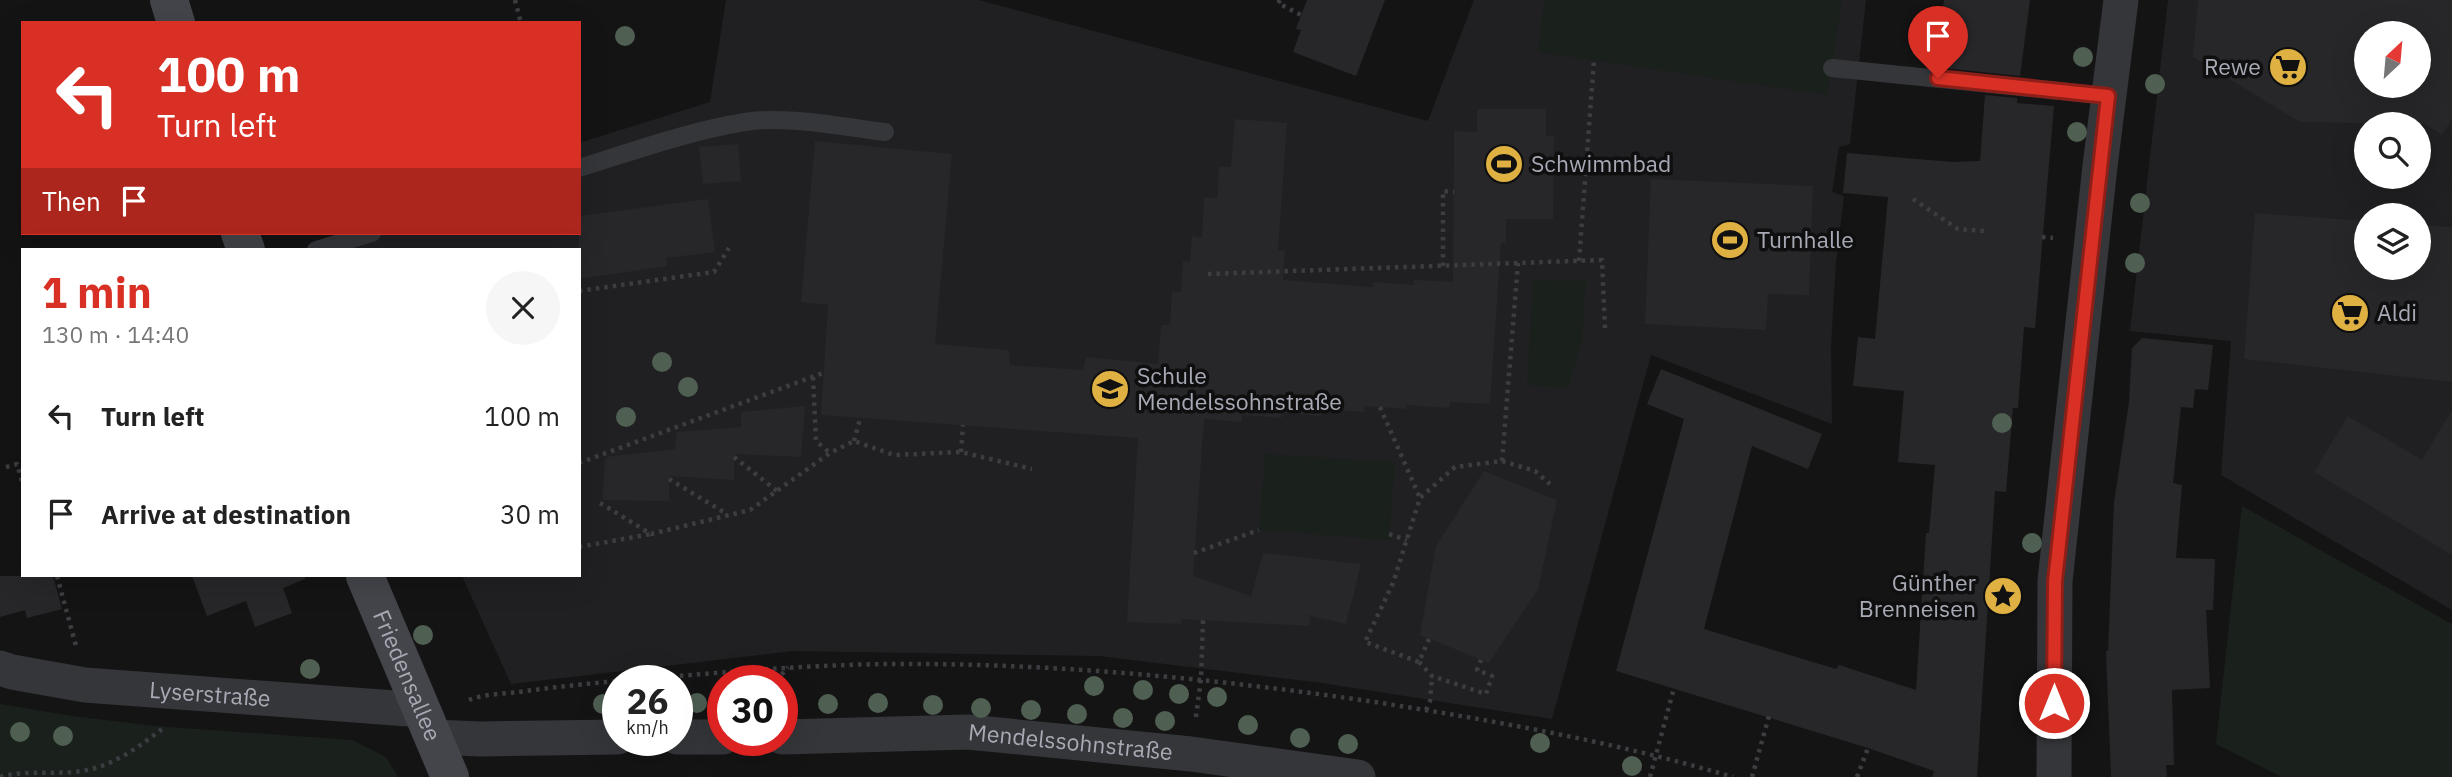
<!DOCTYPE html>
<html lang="en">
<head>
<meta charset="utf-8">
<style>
  :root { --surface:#fff; --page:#f6f6f6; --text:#222; --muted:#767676; --accent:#d93025 }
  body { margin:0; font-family:"IBM Plex Sans",sans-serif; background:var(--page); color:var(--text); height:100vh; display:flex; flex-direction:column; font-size:26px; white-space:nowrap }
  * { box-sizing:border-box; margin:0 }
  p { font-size:23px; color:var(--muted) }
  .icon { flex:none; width:38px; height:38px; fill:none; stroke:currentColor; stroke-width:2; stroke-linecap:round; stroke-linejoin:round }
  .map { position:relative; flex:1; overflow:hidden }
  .sheet { position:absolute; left:21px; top:248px; width:560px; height:329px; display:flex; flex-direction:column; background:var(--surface); border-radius:0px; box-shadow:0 7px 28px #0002 }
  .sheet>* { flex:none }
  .banner { position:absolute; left:21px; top:21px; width:560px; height:214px; border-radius:0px; box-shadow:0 7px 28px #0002; background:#d93025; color:#fff; overflow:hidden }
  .needle { width:46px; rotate:26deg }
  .controls { position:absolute; left:2354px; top:21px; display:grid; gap:14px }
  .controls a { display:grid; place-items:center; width:77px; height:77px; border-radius:50%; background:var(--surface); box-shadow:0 7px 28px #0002; font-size:35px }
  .speed { position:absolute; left:602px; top:665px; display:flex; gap:14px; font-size:35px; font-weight:700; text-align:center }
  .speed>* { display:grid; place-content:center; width:91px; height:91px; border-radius:50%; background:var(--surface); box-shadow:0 7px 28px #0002; line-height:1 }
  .speed small { font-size:18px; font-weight:400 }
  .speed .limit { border:10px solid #d22; background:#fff; color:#111 }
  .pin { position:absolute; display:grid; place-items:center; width:60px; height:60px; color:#fff; margin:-72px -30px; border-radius:50% 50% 50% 0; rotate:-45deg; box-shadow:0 0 7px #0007 }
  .pin .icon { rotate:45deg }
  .me { position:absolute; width:77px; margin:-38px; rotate:0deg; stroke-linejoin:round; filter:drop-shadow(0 0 5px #0008) }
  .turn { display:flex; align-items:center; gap:24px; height:147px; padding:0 21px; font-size:32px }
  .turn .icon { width:91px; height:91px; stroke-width:2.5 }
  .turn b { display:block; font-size:49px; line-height:60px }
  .then { display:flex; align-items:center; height:66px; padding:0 21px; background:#0003; gap:14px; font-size:26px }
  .round { display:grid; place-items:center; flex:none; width:74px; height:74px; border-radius:37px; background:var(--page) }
  .head { display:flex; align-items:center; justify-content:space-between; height:119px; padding:0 21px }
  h1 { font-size:42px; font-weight:800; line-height:52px; color:var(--accent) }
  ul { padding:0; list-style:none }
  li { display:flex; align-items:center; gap:21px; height:98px; padding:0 21px }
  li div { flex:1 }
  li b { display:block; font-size:26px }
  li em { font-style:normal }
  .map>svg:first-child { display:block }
</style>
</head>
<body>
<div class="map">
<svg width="2452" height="777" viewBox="0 0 2452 777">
  <rect width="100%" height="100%" fill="#141415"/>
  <!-- built -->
  <g fill="#202022" fill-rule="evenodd">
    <polygon points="726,0 979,0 1428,121 1474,0 1866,0 1850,144 1839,147 1832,192 1844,196 1836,262 1831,345 1832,424 1651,355 1552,719 1322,683 1099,656 793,651 511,684 462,576 579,576 579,250 347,250 341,233 579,233 579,143 710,102"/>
    <path d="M2168,0H2452V610L2221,475L2231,341L2130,331ZM2366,33H2418V86H2366ZM2366,124H2418V177H2366ZM2366,215H2418V268H2366Z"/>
  </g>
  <!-- green -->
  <g fill="#1a201b">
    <polygon points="1544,0 1842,0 1828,95 1538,52"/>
    <polygon points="1533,280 1586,281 1582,341 1568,387 1527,385"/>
    <polygon points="1265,454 1395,462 1389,540 1259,530"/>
    <polygon points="2242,506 2452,624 2452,777 2282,777 2216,744"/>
    <polygon points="0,704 72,716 155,726 352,740 386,757 398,777 0,777"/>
  </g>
  <!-- building -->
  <g fill="#272729" fill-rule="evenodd">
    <polygon points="1307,0 1385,0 1356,76 1293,52 1301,30 1296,29"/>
    <polygon points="1944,0 2030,0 2020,76 1935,67"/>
    <path d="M2198,0H2452V119L2442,135L2425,124L2300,122L2193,57ZM2366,33H2418V86H2366Z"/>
    <polygon points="1985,95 2017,98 2017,103 2054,106 2035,328 2024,327 2018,408 2013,408 2006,492 1995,491 1977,777 1932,777 1934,771 1868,748 1616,671 1684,419 1647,404 1661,369 1822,434 1808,469 1752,446 1704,629 1836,669 1839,665 1916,690 1926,533 1929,533 1935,465 1898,462 1904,391 1853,386 1858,337 1875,339 1888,197 1843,193 1847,153 1952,162 1980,161"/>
    <polygon points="1477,109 1546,109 1546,136 1554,136 1553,219 1506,219 1506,243 1501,243 1490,404 1450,402 1449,408 1406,405 1406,409 1365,406 1364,412 1322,409 1321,416 1282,413 1281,418 1242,415 1242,422 1204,419 1193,576 1251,596 1263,553 1361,564 1346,624 1301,614 1310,617 1309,626 1181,619 1181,624 1127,622 1138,438 821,415 828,305 801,302 815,141 952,154 935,344 1009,350 1010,365 1083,370 1086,357 1158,364 1161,325 1170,325 1172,291 1181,292 1183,261 1190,262 1192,236 1202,238 1204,197 1217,198 1219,167 1231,167 1235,119 1287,123 1278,250 1285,251 1283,280 1373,287 1373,282 1414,285 1414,280 1453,282 1454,131 1477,132"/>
    <polygon points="738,144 741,181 703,184 699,147"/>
    <polygon points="1651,179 1813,186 1809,295 1768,294 1766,330 1645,324"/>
    <polygon points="708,199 715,252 666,258 667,266 579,279 579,216"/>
    <polygon points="2255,213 2366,221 2366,268 2418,268 2418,225 2452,227 2452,382 2244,359"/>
    <polygon points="2142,338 2213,345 2208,390 2195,389 2193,408 2181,407 2173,483 2182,485 2176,558 2215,559 2213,610 2206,610 2210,688 2172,690 2174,765 2166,765 2167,777 2111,777 2106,651 2108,651 2114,503 2129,402 2132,348"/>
    <polygon points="805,406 801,457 734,454 734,480 669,476 669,501 602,500 605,457 675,449 677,432 741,427 741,412"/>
    <polygon points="2452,410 2452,555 2314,472 2348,416 2422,460"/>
    <polygon points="1484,471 1557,500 1538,589 1489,663 1420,635 1436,546"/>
    <polygon points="0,576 53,576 62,609 27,618 25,610 0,617"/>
    <polygon points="192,576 305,576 305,579 283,588 292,613 255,627 246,601 207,616"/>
  </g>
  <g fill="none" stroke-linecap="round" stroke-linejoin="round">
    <!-- path -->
    <g stroke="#3b3d41" stroke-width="4.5" stroke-dasharray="3.5 5" stroke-linecap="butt">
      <polyline points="515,0 521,23"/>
      <polyline points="1280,0 1278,3 1301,15"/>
      <polyline points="1913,199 1958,229 1984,231"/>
      <polyline points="2042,237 2053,238"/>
      <polyline points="1579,261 1594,60"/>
      <polyline points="1443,266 1443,191 1454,192"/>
      <polyline points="1208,274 1602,260 1605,329"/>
      <polyline points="579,291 714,272 729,248"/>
      <polyline points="813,377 816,441 830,453"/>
      <polyline points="1380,407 1420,498"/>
      <polyline points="854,441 860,419"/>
      <polyline points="961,452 963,425"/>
      <polyline points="734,457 777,491"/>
      <polyline points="1502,461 1518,263"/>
      <polyline points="579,463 823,373"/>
      <polyline points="6,467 17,464 23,485"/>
      <polyline points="669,479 727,514"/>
      <polyline points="600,503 651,534 750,510 830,453 854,441 894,455 961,452 1032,469"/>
      <polyline points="1389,534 1407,540"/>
      <polyline points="579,547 651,534"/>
      <polyline points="1194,553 1259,530"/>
      <polyline points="57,576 76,646"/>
      <polyline points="468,576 469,576"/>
      <polyline points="1429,639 1419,662 1365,642 1393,583 1420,498 1455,467 1502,461 1535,471 1550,484"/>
      <polyline points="1419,662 1432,676 1486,694 1492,676 1477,670 1481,660"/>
      <polyline points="776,681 788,667"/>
      <path d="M469,700C483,694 503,694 519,692C568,685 617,681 666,677C751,670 836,663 922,664C1074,665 1225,680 1375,702C1496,721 1615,742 1733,777"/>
      <polyline points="1426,710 1430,701 1432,676"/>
      <polyline points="1196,717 1201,679 1203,620"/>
      <path d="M0,777C28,769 58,776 87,770C114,765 140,746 162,729"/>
      <polyline points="1650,777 1674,688"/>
      <polyline points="1752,777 1769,716"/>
      <polyline points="1857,777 1868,748"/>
    </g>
    <!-- lane -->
    <g stroke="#35363a" stroke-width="18">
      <polyline points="1832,68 2108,96"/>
      <path d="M579,168C634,151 689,131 745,122C785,115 844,127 885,132"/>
      <polyline points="316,250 372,233"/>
    </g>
    <!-- street -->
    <g stroke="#35363a" stroke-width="35">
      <path id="s1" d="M0,668L12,672L85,685L421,710"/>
      <polyline points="433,737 480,739 618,737"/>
      <polyline points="677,737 723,737"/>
      <path id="s2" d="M782,737L968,732L1191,754L1358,777"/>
      <polyline points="2054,777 2055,581 2100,166 2121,0"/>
    </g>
    <!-- secondary -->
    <g stroke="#43454a" stroke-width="38">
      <polyline points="169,0 176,23"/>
      <polyline points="240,233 246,250"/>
      <path id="s3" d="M365,576L450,777"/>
    </g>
  </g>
  <!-- trees -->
  <g fill="#4f5f52">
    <circle cx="625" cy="36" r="10"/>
    <circle cx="2083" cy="57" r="10"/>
    <circle cx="2155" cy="84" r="10"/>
    <circle cx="2077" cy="132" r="10"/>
    <circle cx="2140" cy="203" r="10"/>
    <circle cx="2135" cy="263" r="10"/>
    <circle cx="662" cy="362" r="10"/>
    <circle cx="688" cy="387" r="10"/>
    <circle cx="626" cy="417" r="10"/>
    <circle cx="2002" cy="423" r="10"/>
    <circle cx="2032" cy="543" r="10"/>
    <circle cx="423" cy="635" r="10"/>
    <circle cx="310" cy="669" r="10"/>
    <circle cx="1094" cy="686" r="10"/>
    <circle cx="1143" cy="690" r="10"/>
    <circle cx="1179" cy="694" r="10"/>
    <circle cx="1217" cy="697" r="10"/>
    <circle cx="697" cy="703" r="10"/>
    <circle cx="878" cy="703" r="10"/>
    <circle cx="603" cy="704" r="10"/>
    <circle cx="828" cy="704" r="10"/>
    <circle cx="933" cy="705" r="10"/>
    <circle cx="981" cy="708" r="10"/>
    <circle cx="1031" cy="710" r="10"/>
    <circle cx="1077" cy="714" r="10"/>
    <circle cx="1123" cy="718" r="10"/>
    <circle cx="1165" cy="721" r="10"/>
    <circle cx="1248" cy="725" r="10"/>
    <circle cx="20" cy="732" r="10"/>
    <circle cx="63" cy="736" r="10"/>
    <circle cx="1300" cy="738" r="10"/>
    <circle cx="1540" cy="743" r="10"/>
    <circle cx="1348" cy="744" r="10"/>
    <circle cx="1632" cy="766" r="10"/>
  </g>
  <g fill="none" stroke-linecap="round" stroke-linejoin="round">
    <defs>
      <polyline id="route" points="1938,78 2108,96 2055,581 2054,703"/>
    </defs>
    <!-- route casing -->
    <use href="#route" stroke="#8d1f18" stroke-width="18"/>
    <!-- route -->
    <use href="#route" stroke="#d93025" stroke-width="12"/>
  </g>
  <!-- icons -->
  <defs>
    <symbol id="supermarket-disc" viewBox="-11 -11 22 22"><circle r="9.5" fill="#dfb042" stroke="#0f0f10"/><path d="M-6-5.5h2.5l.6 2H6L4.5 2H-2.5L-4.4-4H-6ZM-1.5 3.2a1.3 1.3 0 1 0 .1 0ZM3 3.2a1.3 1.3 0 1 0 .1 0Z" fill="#111"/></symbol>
    <symbol id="stadium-disc" viewBox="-11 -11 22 22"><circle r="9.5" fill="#dfb042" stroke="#0f0f10"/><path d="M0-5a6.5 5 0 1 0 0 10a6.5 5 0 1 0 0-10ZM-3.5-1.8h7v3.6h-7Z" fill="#111"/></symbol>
    <symbol id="school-disc" viewBox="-11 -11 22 22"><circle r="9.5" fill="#dfb042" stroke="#0f0f10"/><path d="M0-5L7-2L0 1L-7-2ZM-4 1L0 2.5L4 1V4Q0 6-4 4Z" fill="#111"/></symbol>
    <symbol id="sight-disc" viewBox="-11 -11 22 22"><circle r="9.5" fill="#dfb042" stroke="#0f0f10"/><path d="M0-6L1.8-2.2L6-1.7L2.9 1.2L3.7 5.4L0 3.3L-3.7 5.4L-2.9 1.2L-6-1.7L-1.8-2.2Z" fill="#111"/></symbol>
  </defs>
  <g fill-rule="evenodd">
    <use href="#supermarket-disc" x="2266" y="45" width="44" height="44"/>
    <use href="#stadium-disc" x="1482" y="142" width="44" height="44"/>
    <use href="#stadium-disc" x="1708" y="218" width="44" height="44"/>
    <use href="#supermarket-disc" x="2328" y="291" width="44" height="44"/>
    <use href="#school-disc" x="1088" y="367" width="44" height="44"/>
    <use href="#sight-disc" x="1981" y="574" width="44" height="44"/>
  </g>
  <g text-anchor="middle" stroke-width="7" stroke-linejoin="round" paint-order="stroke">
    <!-- poi labels -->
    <g font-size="23" fill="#a7aab4" stroke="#0f0f10" text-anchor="start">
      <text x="2261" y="75" text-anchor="end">Rewe</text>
      <text x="1531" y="172">Schwimmbad</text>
      <text x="1757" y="248">Turnhalle</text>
      <text x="2377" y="321">Aldi</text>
      <text x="1137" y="384">Schule<tspan x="1137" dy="26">Mendelssohnstraße</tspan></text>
      <text x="1976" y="591" text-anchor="end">Günther<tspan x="1976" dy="26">Brenneisen</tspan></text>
    </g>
    <!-- street labels -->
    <g font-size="23" fill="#a7aab4" stroke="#0f0f10">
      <text dy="8" stroke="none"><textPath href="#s3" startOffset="108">Friedensallee</textPath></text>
      <text dy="8" stroke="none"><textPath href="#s1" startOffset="212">Lyserstraße</textPath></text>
      <text dy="8" stroke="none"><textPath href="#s2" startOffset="289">Mendelssohnstraße</textPath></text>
    </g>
  </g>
</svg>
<div class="controls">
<a><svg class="needle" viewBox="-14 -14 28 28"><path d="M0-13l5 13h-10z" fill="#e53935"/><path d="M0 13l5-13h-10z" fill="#767676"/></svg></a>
<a><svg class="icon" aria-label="search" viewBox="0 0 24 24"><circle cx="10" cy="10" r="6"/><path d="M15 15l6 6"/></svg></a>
<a><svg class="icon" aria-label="layers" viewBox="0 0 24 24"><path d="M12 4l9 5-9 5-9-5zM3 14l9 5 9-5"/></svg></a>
</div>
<div class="speed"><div>26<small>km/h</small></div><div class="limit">30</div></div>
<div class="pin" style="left:1938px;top:78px;background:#d93025"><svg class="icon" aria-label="arrive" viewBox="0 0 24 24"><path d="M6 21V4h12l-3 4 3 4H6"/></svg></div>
<svg class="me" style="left:2054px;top:703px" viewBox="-20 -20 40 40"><circle r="17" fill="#d93025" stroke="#fff" stroke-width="3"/><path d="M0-11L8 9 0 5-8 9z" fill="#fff"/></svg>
<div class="banner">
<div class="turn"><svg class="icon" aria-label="left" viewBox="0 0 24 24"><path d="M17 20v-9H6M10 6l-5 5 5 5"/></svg><div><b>100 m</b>Turn left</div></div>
<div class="then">Then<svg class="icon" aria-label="arrive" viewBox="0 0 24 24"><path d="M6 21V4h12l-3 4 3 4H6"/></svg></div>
</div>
<section class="sheet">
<div class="head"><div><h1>1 min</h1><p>130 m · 14:40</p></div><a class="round"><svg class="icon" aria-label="close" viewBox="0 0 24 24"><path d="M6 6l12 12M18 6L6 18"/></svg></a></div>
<ul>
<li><svg class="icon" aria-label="left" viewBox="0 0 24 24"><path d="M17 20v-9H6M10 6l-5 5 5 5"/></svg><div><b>Turn left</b></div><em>100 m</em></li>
<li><svg class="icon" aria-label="arrive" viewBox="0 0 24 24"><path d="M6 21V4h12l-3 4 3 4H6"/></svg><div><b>Arrive at destination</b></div><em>30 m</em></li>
</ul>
</section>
</div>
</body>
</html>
